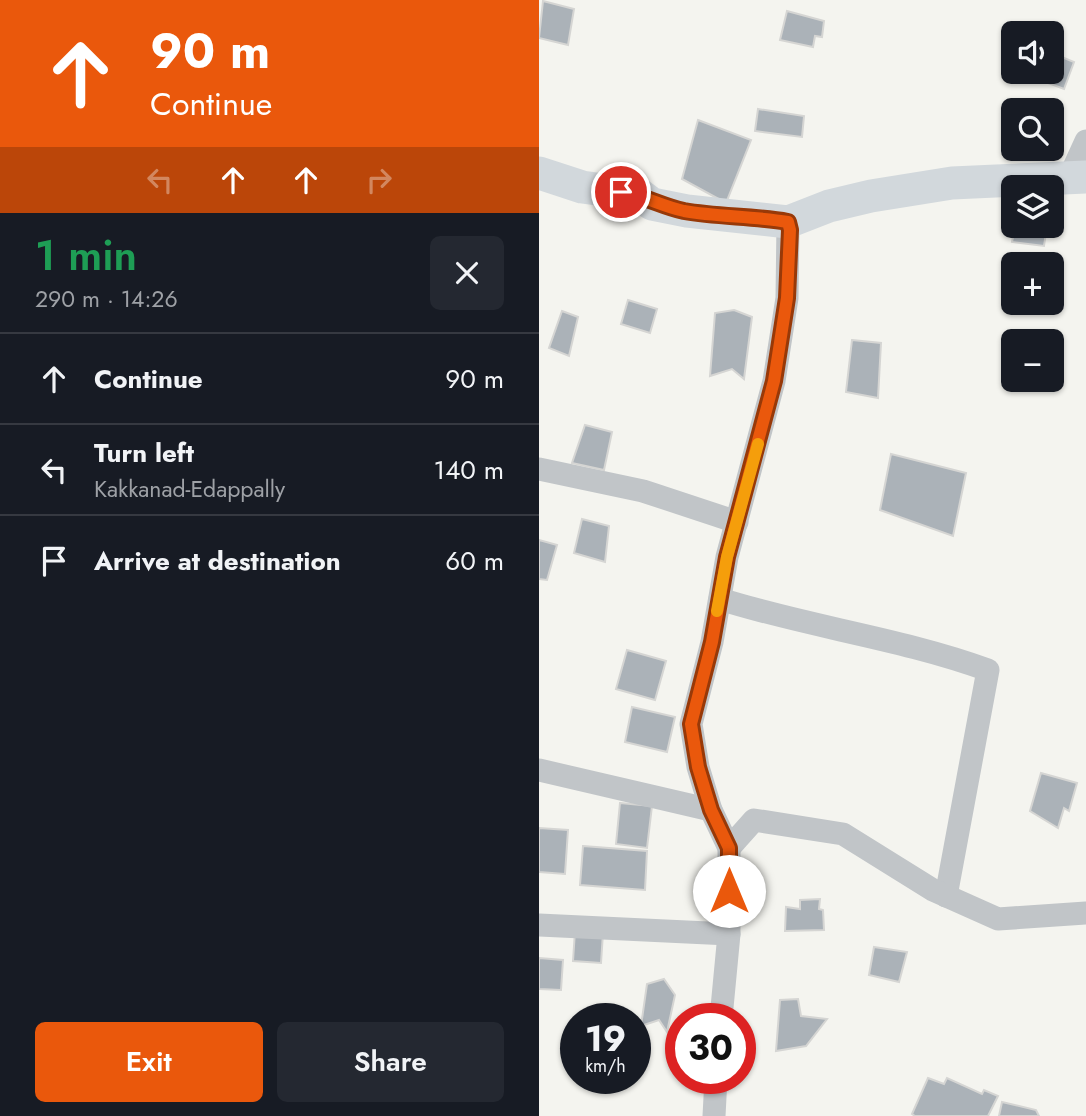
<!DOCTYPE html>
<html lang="en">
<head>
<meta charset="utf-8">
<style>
  :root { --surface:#171b24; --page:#242831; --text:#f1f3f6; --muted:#9ea1a6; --line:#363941; --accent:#ea580c }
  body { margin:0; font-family:Jost,sans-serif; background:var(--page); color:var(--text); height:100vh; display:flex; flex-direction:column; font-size:26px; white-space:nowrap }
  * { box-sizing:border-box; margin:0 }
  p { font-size:23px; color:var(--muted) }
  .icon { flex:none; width:38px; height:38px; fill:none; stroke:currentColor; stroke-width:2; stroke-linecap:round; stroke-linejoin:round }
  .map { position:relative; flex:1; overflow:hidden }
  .sheet { display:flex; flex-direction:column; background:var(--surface); width:539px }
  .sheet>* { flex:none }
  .guide { background:#ea580c; color:#fff; overflow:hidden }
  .tools { position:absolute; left:462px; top:21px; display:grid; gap:14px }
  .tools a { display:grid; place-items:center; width:63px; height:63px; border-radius:10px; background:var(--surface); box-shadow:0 2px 5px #0004; font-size:35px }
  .speed { position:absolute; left:21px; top:1003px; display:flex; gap:14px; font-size:35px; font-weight:700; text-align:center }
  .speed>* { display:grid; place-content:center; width:91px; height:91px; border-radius:50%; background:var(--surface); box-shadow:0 2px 5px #0004; line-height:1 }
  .speed small { font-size:18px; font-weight:400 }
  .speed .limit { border:10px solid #d22; background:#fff; color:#111 }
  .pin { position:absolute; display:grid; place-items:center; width:60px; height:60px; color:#fff; margin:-30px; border:4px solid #fff; border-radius:50%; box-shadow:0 2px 7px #0007 }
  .me { position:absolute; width:77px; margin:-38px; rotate:0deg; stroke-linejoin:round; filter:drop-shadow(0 0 5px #0008) }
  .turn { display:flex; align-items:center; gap:24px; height:147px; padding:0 35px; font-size:32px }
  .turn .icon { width:91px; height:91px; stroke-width:2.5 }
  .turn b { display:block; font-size:49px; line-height:60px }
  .lanes { display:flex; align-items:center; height:66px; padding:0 35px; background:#0003; justify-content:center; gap:35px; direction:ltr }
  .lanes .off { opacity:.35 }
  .round { display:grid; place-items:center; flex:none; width:74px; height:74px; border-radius:10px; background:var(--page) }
  .headline { display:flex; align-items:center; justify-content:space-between; height:119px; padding:0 35px }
  h1 { font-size:42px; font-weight:600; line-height:52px; color:#1e9e55 }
  .cta { display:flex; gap:14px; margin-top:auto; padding:14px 35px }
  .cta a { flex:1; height:80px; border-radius:10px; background:var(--accent); color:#fff; font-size:28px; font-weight:600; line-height:80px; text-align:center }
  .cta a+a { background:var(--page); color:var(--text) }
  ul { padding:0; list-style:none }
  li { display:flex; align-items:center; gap:21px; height:91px; padding:0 35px; border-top:2px solid var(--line) }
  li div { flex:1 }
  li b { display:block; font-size:26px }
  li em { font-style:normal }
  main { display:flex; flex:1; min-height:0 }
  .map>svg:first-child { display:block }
</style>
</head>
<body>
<main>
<section class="sheet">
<div class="guide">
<div class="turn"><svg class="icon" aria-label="ahead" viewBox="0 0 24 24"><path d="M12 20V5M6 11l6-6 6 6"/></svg><div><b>90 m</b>Continue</div></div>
<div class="lanes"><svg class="icon off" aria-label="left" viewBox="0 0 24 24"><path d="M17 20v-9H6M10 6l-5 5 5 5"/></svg><svg class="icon" aria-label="ahead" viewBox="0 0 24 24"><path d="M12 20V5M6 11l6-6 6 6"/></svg><svg class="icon" aria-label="ahead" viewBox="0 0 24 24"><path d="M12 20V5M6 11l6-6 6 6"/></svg><svg class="icon off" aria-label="right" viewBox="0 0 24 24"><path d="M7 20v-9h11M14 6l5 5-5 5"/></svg></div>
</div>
<div class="headline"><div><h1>1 min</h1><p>290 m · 14:26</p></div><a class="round"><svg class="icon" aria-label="close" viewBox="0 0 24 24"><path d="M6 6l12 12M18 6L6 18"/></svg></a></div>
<ul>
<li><svg class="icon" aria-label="ahead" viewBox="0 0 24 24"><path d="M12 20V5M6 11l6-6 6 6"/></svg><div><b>Continue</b></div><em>90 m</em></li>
<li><svg class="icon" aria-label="left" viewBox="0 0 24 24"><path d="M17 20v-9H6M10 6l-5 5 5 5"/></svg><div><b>Turn left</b><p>Kakkanad-Edappally</p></div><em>140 m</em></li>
<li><svg class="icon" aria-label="arrive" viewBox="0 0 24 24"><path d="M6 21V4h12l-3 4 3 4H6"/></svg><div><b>Arrive at destination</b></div><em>60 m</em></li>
</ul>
<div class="cta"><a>Exit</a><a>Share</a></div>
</section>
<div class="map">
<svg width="547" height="1116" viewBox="0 0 547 1116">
  <rect width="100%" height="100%" fill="#f4f4ef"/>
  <!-- building -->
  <g fill="#abb2b8" stroke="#d5d5d3" stroke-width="2">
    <polygon points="4,1 35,9 29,45 0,38"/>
    <polygon points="248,11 285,21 283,37 276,36 274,47 241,40"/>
    <polygon points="513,53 535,62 525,89 480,72 513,72"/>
    <polygon points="219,109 265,116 263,137 216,131"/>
    <polygon points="159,120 212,140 187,203 143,179"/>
    <polygon points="476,226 508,226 505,246 473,242"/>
    <polygon points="89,300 118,309 111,333 82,324"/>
    <polygon points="195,310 213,317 205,379 193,369 171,376 176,313"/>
    <polygon points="23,311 39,317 30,356 10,348"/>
    <polygon points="313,340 342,343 339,398 307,392"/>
    <polygon points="46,425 73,432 65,470 33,463"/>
    <polygon points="352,454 427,473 414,536 341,510"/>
    <polygon points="43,519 70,526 66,562 35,553"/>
    <polygon points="0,540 18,545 8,580 0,579"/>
    <polygon points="88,650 127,661 116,700 77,689"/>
    <polygon points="93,707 136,717 128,752 86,742"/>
    <polygon points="502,773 538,783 530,811 525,808 519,828 491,811"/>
    <polygon points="81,803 113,806 108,848 77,844"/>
    <polygon points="0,828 29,830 26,874 0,872"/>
    <polygon points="44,846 108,851 106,890 41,885"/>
    <polygon points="281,899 280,909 284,910 285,930 246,931 247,907 261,909 261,900"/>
    <polygon points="36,931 64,933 62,963 34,961"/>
    <polygon points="335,947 368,952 360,982 330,975"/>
    <polygon points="0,958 24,960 22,990 0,989"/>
    <polygon points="125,979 136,995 128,1032 120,1020 102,1026 108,984"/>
    <polygon points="259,999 262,1016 288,1019 267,1046 237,1051 241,1000"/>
    <polygon points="389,1078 405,1084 408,1078 443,1094 445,1090 459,1096 449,1116 376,1116 373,1114"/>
    <polygon points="463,1102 497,1110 500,1116 460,1116"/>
  </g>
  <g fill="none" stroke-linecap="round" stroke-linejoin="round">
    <!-- street -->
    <g stroke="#c1c5c8" stroke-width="23">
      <polyline points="530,178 547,141"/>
      <polyline points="0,469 104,491 198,522"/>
      <path d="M181,599C269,627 361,638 449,670L407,896"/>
      <polyline points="0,770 172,810"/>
      <polyline points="190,848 215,820 304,834 394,890 459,919 547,913"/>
      <polyline points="0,925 190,934"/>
      <polyline points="182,1018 190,934 190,848 172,810 159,767 152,724 173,642 188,557 235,381 248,298 249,222"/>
      <polyline points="175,1116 177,1078"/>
    </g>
    <!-- secondary -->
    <polyline stroke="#d2d8dc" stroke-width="33" points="0,173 43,187 101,195 113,204 148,211 249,222 290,206 332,196 413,183 547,177"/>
  </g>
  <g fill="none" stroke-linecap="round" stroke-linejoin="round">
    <defs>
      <path id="route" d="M82,192C104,195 122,206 145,211C179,217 215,216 249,222L251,230L248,298L235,381L188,557L173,642L152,724L159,767L172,810L190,848V891"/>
    </defs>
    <!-- route casing -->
    <use href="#route" stroke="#983908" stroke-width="18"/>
    <!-- route -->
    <use href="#route" stroke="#ea580c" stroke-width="12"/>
    <!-- slow -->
    <polyline stroke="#f59e0b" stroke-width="12" points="178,611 188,557 219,444"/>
  </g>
</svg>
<div class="tools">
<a><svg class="icon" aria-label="sound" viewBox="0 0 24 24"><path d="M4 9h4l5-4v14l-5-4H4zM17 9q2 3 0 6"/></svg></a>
<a><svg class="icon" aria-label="search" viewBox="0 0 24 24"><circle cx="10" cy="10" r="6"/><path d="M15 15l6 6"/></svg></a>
<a><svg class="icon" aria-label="layers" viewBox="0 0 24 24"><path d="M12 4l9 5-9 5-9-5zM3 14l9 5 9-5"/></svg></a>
<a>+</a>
<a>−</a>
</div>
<div class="speed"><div>19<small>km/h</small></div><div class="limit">30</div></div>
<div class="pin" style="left:82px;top:192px;background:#d93025"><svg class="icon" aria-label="arrive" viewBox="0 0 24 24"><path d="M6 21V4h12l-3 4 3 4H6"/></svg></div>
<svg class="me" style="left:190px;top:891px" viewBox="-20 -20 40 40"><circle r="19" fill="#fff"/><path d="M0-13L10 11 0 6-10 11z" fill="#ea580c"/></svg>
</div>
</main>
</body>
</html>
